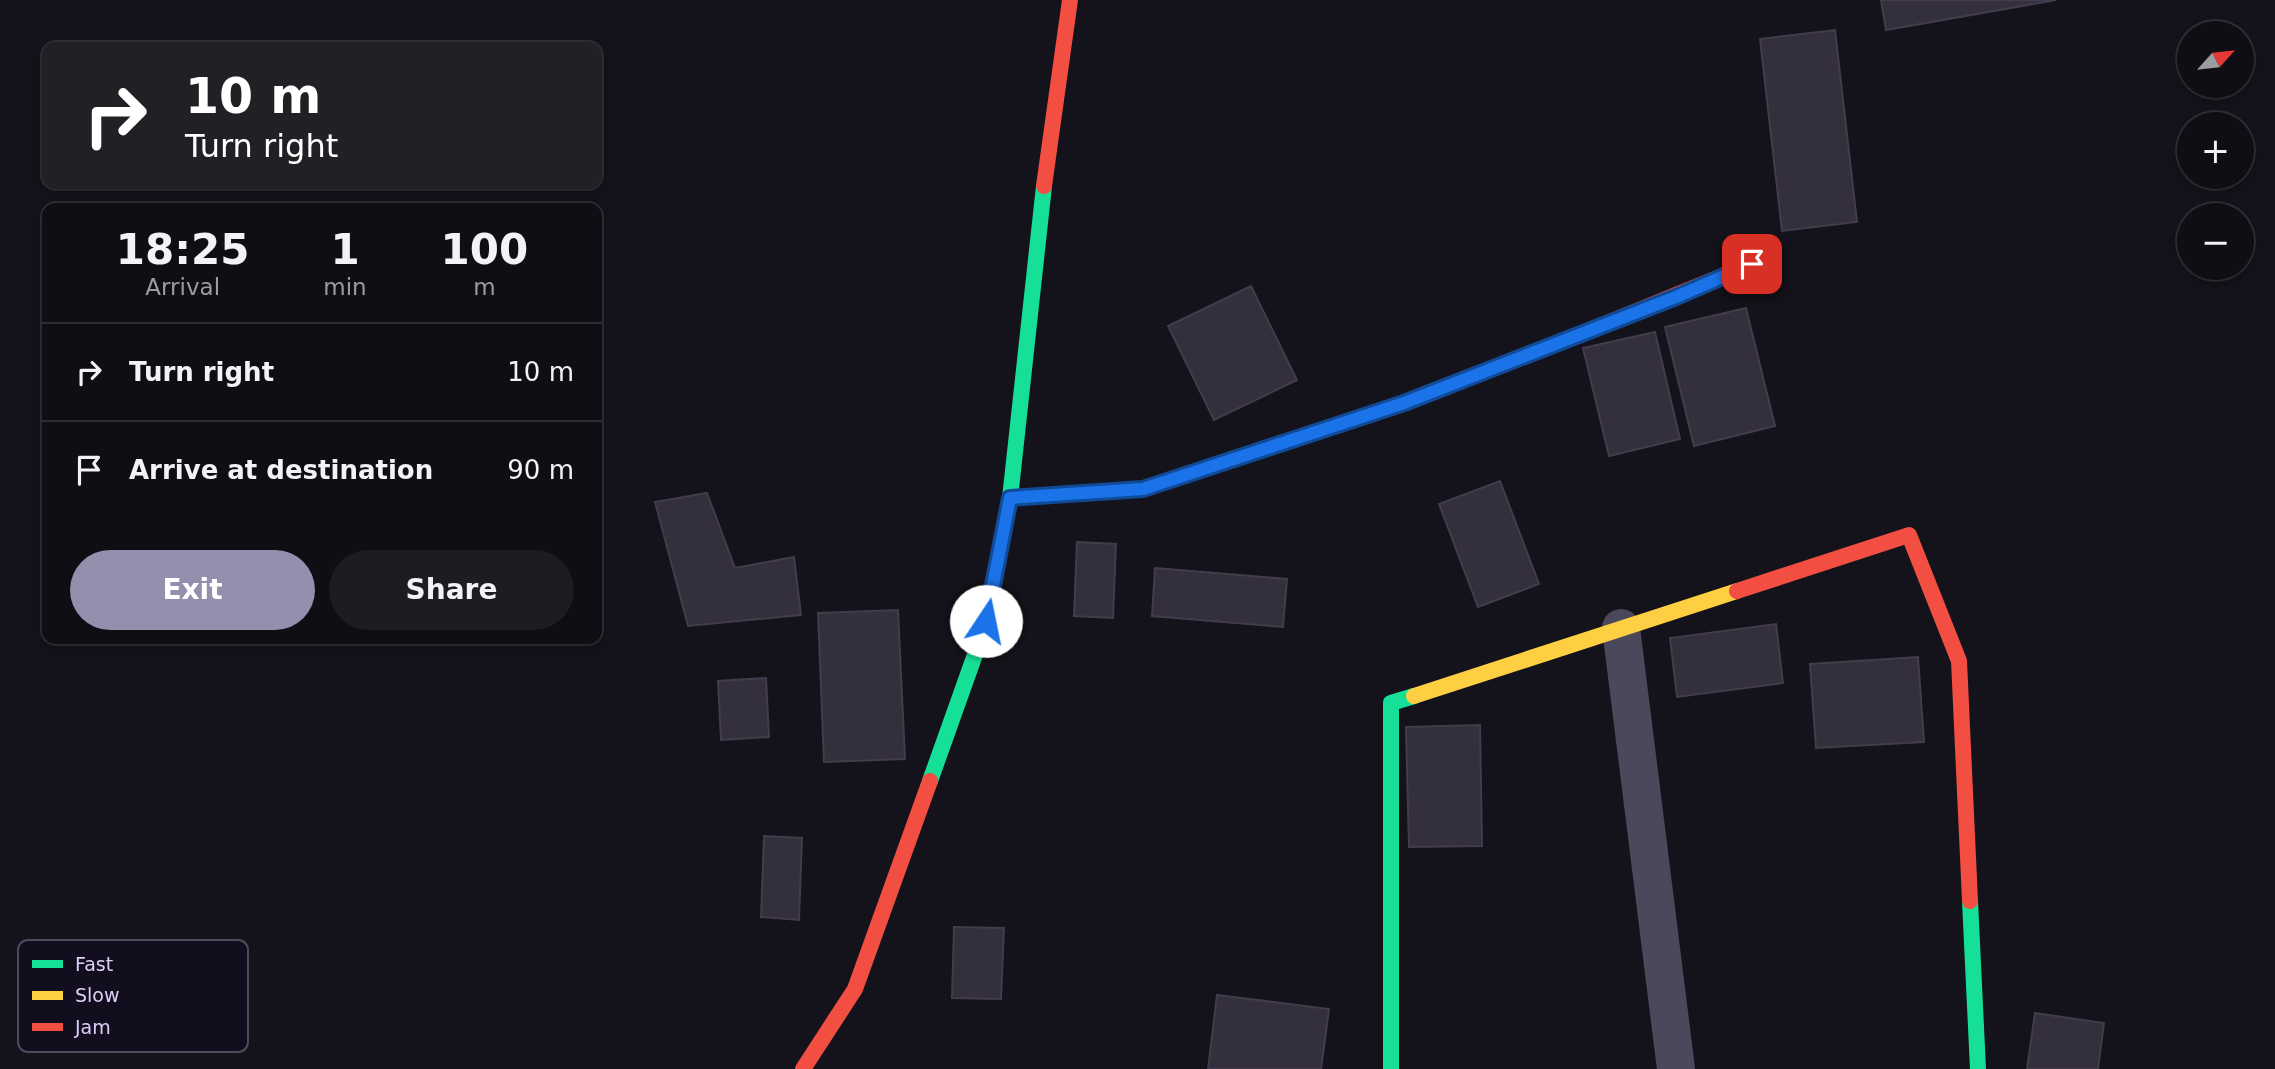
<!DOCTYPE html>
<html lang="en">
<head>
<meta charset="utf-8">
<style>
  :root { --surface:#0f0e14; --page:#1d1c22; --text:#f1f3f6; --muted:#9b9ca0; --line:#2f2e34; --accent:#958eac }
  body { margin:0; font-family:"DejaVu Sans",sans-serif; background:var(--page); color:var(--text); height:100vh; display:flex; flex-direction:column; font-size:26px; white-space:nowrap }
  * { box-sizing:border-box; margin:0 }
  p { font-size:23px; color:var(--muted) }
  .icon { flex:none; width:38px; height:38px; fill:none; stroke:currentColor; stroke-width:2; stroke-linecap:round; stroke-linejoin:round }
  .map { position:relative; flex:1; overflow:hidden }
  .sheet { position:absolute; left:42px; top:203px; width:560px; height:441px; display:flex; flex-direction:column; background:var(--surface); border-radius:14px; box-shadow:0 4px 10px #0003,0 0 0 2px var(--line) }
  .sheet>* { flex:none }
  .top-card { position:absolute; left:42px; top:42px; width:560px; height:147px; border-radius:14px; box-shadow:0 4px 10px #0003,0 0 0 2px var(--line); background:#202124; color:#fff; overflow:hidden }
  .needle { width:46px; rotate:63deg }
  .buttons { position:absolute; left:2177px; top:21px; display:grid; gap:14px }
  .buttons a { display:grid; place-items:center; width:77px; height:77px; border-radius:50%; background:var(--surface); box-shadow:0 4px 10px #0003,0 0 0 2px var(--line); font-size:35px }
  .pin { position:absolute; display:grid; place-items:center; width:60px; height:60px; color:#fff; margin:-30px; border-radius:14px; box-shadow:0 4px 10px #0006 }
  .me { position:absolute; width:77px; margin:-38px; rotate:11deg; stroke-linejoin:round; filter:drop-shadow(0 0 5px #0008) }
  .turn { display:flex; align-items:center; gap:24px; height:147px; padding:0 28px; font-size:32px }
  .turn .icon { width:91px; height:91px; stroke-width:2.5 }
  .turn b { display:block; font-size:49px; line-height:60px }
  .eta { display:flex; justify-content:space-evenly; align-items:center; height:119px; text-align:center }
  .eta b { font-size:42px; font-weight:700; line-height:49px }
  .action { display:flex; gap:14px; margin-top:auto; padding:14px 28px }
  .action a { flex:1; height:80px; border-radius:42px; background:var(--accent); color:#fff; font-size:28px; font-weight:700; line-height:80px; text-align:center }
  .action a+a { background:var(--page); color:var(--text) }
  ul { padding:0; list-style:none }
  li { display:flex; align-items:center; gap:21px; height:98px; padding:0 28px; border-top:2px solid var(--line) }
  li div { flex:1 }
  li b { display:block; font-size:26px }
  li em { font-style:normal }
  .map>svg:first-child { display:block }
</style>
</head>
<body>
<div class="map">
<svg width="2275" height="1069" viewBox="0 0 2275 1069">
  <rect width="100%" height="100%" fill="#14121a"/>
  <!-- building -->
  <g fill="#332f3c" stroke="#423c4d" stroke-width="2">
    <polygon points="1881,0 2056,0 1886,30"/>
    <polygon points="1835,30 1857,222 1782,231 1760,39"/>
    <polygon points="1251,286 1297,380 1214,420 1168,326"/>
    <polygon points="1746,308 1775,426 1694,446 1665,327"/>
    <polygon points="1655,332 1680,439 1609,456 1583,348"/>
    <polygon points="1500,481 1539,584 1478,607 1439,504"/>
    <polygon points="707,493 735,568 794,557 801,615 688,626 655,502"/>
    <polygon points="1077,542 1116,544 1113,618 1074,616"/>
    <polygon points="1155,568 1287,579 1283,627 1152,616"/>
    <polygon points="898,610 905,759 824,762 818,613"/>
    <polygon points="1776,624 1783,683 1677,697 1670,638"/>
    <polygon points="1918,657 1924,742 1816,748 1810,664"/>
    <polygon points="766,678 769,737 721,740 718,681"/>
    <polygon points="1480,725 1482,846 1409,847 1406,727"/>
    <polygon points="764,836 802,838 799,920 761,917"/>
    <polygon points="954,927 1004,928 1001,999 952,998"/>
    <polygon points="1217,995 1329,1009 1321,1069 1208,1069"/>
    <polygon points="2035,1013 2104,1023 2098,1069 2027,1069"/>
  </g>
  <g fill="none" stroke-linecap="round" stroke-linejoin="round">
    <!-- street -->
    <polyline stroke="#4a485a" stroke-width="38" points="1621,628 1676,1069"/>
    <!-- fast -->
    <g stroke="#16e098" stroke-width="16">
      <polyline points="930,781 987,621 1010,498 1044,186"/>
      <polyline points="1970,901 1978,1069"/>
      <polyline points="1391,1069 1391,703 1414,696"/>
    </g>
    <!-- slow -->
    <g stroke="#ffcf43" stroke-width="16">
      <polyline points="1010,498 1143,489 1404,403 1588,331"/>
      <polyline points="1414,696 1737,591"/>
    </g>
    <!-- jam -->
    <g stroke="#f24e42" stroke-width="16">
      <polyline points="1044,186 1070,0"/>
      <polyline points="1588,331 1752,264"/>
      <polyline points="1737,591 1909,535 1959,661 1970,901"/>
      <polyline points="803,1069 855,989 930,781"/>
    </g>
  </g>
  <g fill="none" stroke-linecap="round" stroke-linejoin="round">
    <defs>
      <polyline id="route" points="986,621 1010,498 1143,489 1404,403 1676,297 1752,264"/>
    </defs>
    <!-- route casing -->
    <use href="#route" stroke="#114b97" stroke-width="18"/>
    <!-- route -->
    <use href="#route" stroke="#1a73e8" stroke-width="12"/>
  </g>
  <!-- legend -->
  <rect x="18" y="940" width="230" height="112" rx="10" fill="#130e1d" stroke="#4f485f" stroke-width="2"/>
  <rect x="32" y="960" width="31" height="8" fill="#16e098"/>
  <rect x="32" y="991" width="31" height="9" fill="#ffcf43"/>
  <rect x="32" y="1023" width="31" height="8" fill="#f24e42"/>
  <g font-size="19" fill="#dad0fa">
    <text x="75" y="971">Fast</text>
    <text x="75" y="1002">Slow</text>
    <text x="75" y="1034">Jam</text>
  </g>
</svg>
<div class="buttons">
<a><svg class="needle" viewBox="-14 -14 28 28"><path d="M0-13l5 13h-10z" fill="#e53935"/><path d="M0 13l5-13h-10z" fill="#9b9ca0"/></svg></a>
<a>+</a>
<a>−</a>
</div>
<div class="pin" style="left:1752px;top:264px;background:#d93025"><svg class="icon" aria-label="arrive" viewBox="0 0 24 24"><path d="M6 21V4h12l-3 4 3 4H6"/></svg></div>
<svg class="me" style="left:986px;top:621px" viewBox="-20 -20 40 40"><circle r="19" fill="#fff"/><path d="M0-13L10 11 0 6-10 11z" fill="#1a73e8"/></svg>
<div class="top-card">
<div class="turn"><svg class="icon" aria-label="right" viewBox="0 0 24 24"><path d="M7 20v-9h11M14 6l5 5-5 5"/></svg><div><b>10 m</b>Turn right</div></div>
</div>
<section class="sheet">
<div class="eta">
<div><b>18:25</b><p>Arrival</p></div>
<div><b>1</b><p>min</p></div>
<div><b>100</b><p>m</p></div>
</div>
<ul>
<li><svg class="icon" aria-label="right" viewBox="0 0 24 24"><path d="M7 20v-9h11M14 6l5 5-5 5"/></svg><div><b>Turn right</b></div><em>10 m</em></li>
<li><svg class="icon" aria-label="arrive" viewBox="0 0 24 24"><path d="M6 21V4h12l-3 4 3 4H6"/></svg><div><b>Arrive at destination</b></div><em>90 m</em></li>
</ul>
<div class="action"><a>Exit</a><a>Share</a></div>
</section>
</div>
</body>
</html>
